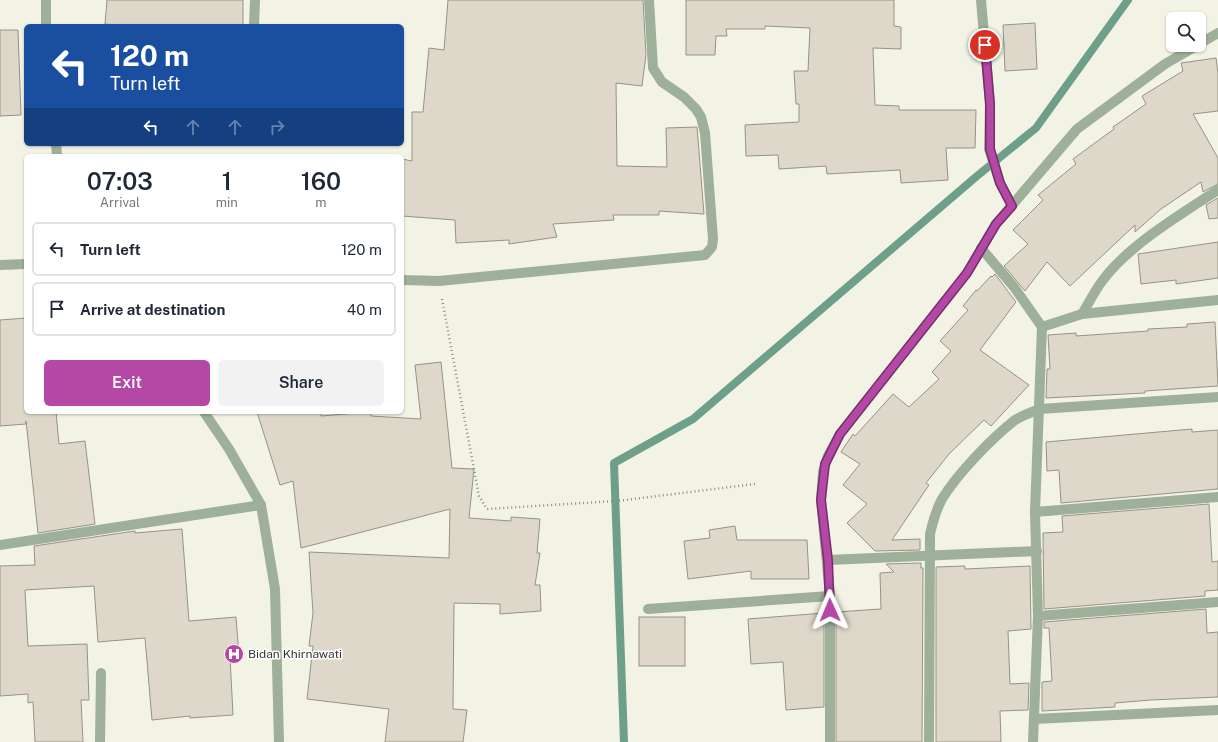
<!DOCTYPE html>
<html lang="en">
<head>
<meta charset="utf-8">
<style>
  :root { --surface:#fff; --page:#f2f2f3; --text:#1f2937; --muted:#747a83; --line:#e0e1e3; --accent:#b547a5 }
  body { margin:0; font-family:"Public Sans",sans-serif; background:var(--page); color:var(--text); height:100vh; display:flex; flex-direction:column; font-size:15px; white-space:nowrap }
  * { box-sizing:border-box; margin:0 }
  p { font-size:13px; color:var(--muted) }
  .icon { flex:none; width:22px; height:22px; fill:none; stroke:currentColor; stroke-width:2; stroke-linecap:round; stroke-linejoin:round }
  .map { position:relative; flex:1; overflow:hidden }
  .details { position:absolute; left:24px; top:154px; width:380px; height:260px; display:flex; flex-direction:column; background:var(--surface); border-radius:6px; box-shadow:0 1px 3px #0004 }
  .details>* { flex:none }
  .top-card { position:absolute; left:24px; top:24px; width:380px; height:122px; border-radius:6px; box-shadow:0 1px 3px #0004; background:#1a4fa0; color:#fff; overflow:hidden }
  .fabs { position:absolute; left:1166px; top:12px; display:grid; gap:8px }
  .fabs a { display:grid; place-items:center; width:40px; height:40px; border-radius:6px; background:var(--surface); box-shadow:0 1px 3px #0004; font-size:20px }
  .pin { position:absolute; display:grid; place-items:center; width:34px; height:34px; color:#fff; margin:-17px; border:2px solid #fff; border-radius:50%; box-shadow:0 1px 4px #0007 }
  .me { position:absolute; width:44px; margin:-22px; rotate:359deg; stroke-linejoin:round; filter:drop-shadow(0 0 3px #0008) }
  .turn { display:flex; align-items:center; gap:14px; height:84px; padding:0 20px; font-size:18px }
  .turn .icon { width:52px; height:52px; stroke-width:2.5 }
  .turn b { display:block; font-size:28px; line-height:34px }
  .lanes { display:flex; align-items:center; height:38px; padding:0 20px; background:#0003; justify-content:center; gap:20px; direction:ltr }
  .lanes .off { opacity:.35 }
  .eta { display:flex; justify-content:space-evenly; align-items:center; height:68px; text-align:center }
  .eta b { font-size:24px; font-weight:600; line-height:28px }
  .primary-button { display:flex; gap:8px; margin-top:auto; padding:8px 20px }
  .primary-button a { flex:1; height:46px; border-radius:6px; background:var(--accent); color:#fff; font-size:16px; font-weight:600; line-height:46px; text-align:center }
  .primary-button a+a { background:var(--page); color:var(--text) }
  ul { padding:0; list-style:none }
  li { display:flex; align-items:center; gap:12px; height:54px; margin:0 8px 6px; padding:0 12px; border:2px solid var(--line); border-radius:6px }
  li div { flex:1 }
  li b { display:block; font-size:15px }
  li em { font-style:normal }
  .map>svg:first-child { display:block }
</style>
</head>
<body>
<div class="map">
<svg width="1218" height="742" viewBox="0 0 1218 742">
  <rect width="100%" height="100%" fill="#f2f3e5"/>
  <g fill="none" stroke-linecap="round" stroke-linejoin="round">
    <!-- stream -->
    <polyline stroke="#6e9f8b" stroke-width="8" points="624,742 614,463 693,419 977,176 1036,128 1128,0"/>
  </g>
  <!-- building -->
  <g fill="#ded8ca" stroke="#989286">
    <polygon points="107,0 243,0 243,26 123,26 105,24"/>
    <polygon points="448,0 643,0 646,55 642,86 616,83 617,166 667,167 666,128 697,127 704,214 659,211 659,215 613,215 614,220 553,224 557,237 509,244 509,240 456,243 455,220 402,216 402,159 412,161 412,112 423,112 429,48 444,50"/>
    <polygon points="686,0 894,0 894,26 901,27 901,49 873,48 875,105 899,106 899,110 976,110 975,148 946,148 948,180 901,183 900,170 827,174 826,166 779,169 778,155 746,156 745,125 799,122 799,104 796,104 794,71 808,71 810,28 765,26 765,29 726,29 727,36 716,36 715,55 686,55"/>
    <polygon points="1035,23 1037,69 1005,71 1003,25"/>
    <polygon points="0,30 18,30 21,115 0,116"/>
    <polygon points="1216,58 1218,73 1218,111 1193,114 1218,158 1218,184 1203,192 1201,182 1161,209 1135,232 1135,225 1070,286 1047,262 1025,291 1004,266 1028,244 1013,230 1043,200 1038,195 1076,164 1073,159 1114,129 1113,127 1146,104 1142,96 1183,71 1181,63"/>
    <polygon points="1218,198 1218,218 1209,219 1206,205"/>
    <polygon points="1218,242 1218,278 1176,284 1176,280 1141,284 1138,254"/>
    <polygon points="995,274 1016,302 980,350 1029,385 991,426 984,420 949,454 926,483 929,485 892,540 920,539 920,550 875,551 847,523 867,504 843,485 860,464 841,452 853,434 855,436 893,394 909,407 939,379 932,372 951,351 940,341 968,310 963,306 976,290 977,291 991,276 992,277"/>
    <polygon points="26,318 26,412 56,412 59,444 85,441 95,524 38,533 26,421 26,424 0,426 0,320"/>
    <polygon points="1215,322 1218,386 1145,391 1145,393 1046,398 1047,369 1050,369 1048,335 1076,333 1076,336 1148,331 1148,329 1187,327 1187,324"/>
    <polygon points="441,362 452,468 474,469 469,518 511,521 511,517 540,519 537,553 540,553 535,585 540,585 541,611 500,614 500,604 454,603 453,709 467,710 463,742 385,742 389,709 307,699 313,646 309,646 313,613 309,552 449,558 450,509 301,548 293,481 280,485 257,412 321,412 321,416 370,412 371,416 421,419 415,365"/>
    <polygon points="1192,429 1192,432 1218,430 1218,489 1061,503 1059,470 1047,471 1046,442"/>
    <polygon points="1209,504 1212,562 1218,561 1218,590 1205,591 1205,596 1044,609 1043,533 1063,532 1062,516"/>
    <polygon points="735,526 737,540 807,540 809,579 751,579 751,571 688,579 684,541 710,538 709,530"/>
    <polygon points="182,529 189,621 236,617 239,656 230,657 233,715 190,718 190,716 152,720 145,638 98,642 94,586 25,590 28,646 87,644 89,700 81,700 83,742 35,742 33,702 28,703 28,694 0,696 0,566 35,565 34,546 135,531 135,533"/>
    <polygon points="921,563 921,568 923,568 922,742 836,742 836,612 881,609 880,573 894,572 886,564"/>
    <polygon points="965,566 965,569 1030,566 1031,629 1008,631 1010,684 1029,683 1028,710 1000,711 1001,742 936,742 936,567"/>
    <polygon points="1206,609 1207,633 1218,632 1218,697 1151,700 1115,703 1115,707 1042,711 1042,682 1052,681 1049,628 1044,628 1044,622"/>
    <polygon points="824,613 824,707 786,710 783,662 751,664 748,619"/>
    <rect x="639" y="617" width="46" height="49"/>
  </g>
  <g fill="none" stroke-linecap="round" stroke-linejoin="round">
    <!-- path -->
    <polyline stroke="#8c8d84" stroke-width="2.5" stroke-dasharray="1 3" stroke-linecap="butt" points="442,299 479,496 487,509 617,501 755,484"/>
    <!-- minor -->
    <g stroke="#9eaf9a" stroke-width="10">
      <polyline points="46,0 46,26"/>
      <polyline points="981,0 990,104 989,149 1000,183 1012,206"/>
      <polyline points="254,26 255,0"/>
      <polyline points="1199,44 1218,33"/>
      <polyline points="56,144 57,156"/>
      <polyline points="981,248 1014,287 1042,327 1035,512 1038,616 1033,742"/>
      <polyline points="0,265 26,264"/>
      <polyline points="402,280 439,281 705,255 712,247 713,239 705,133 701,117 696,109 684,97 662,82 653,68 649,0"/>
      <path d="M1082,314C1089,303 1095,290 1103,280C1128,246 1182,213 1218,190"/>
      <polyline points="1042,327 1082,314 1218,300"/>
      <polyline points="204,412 229,449 261,505 275,589 279,742"/>
      <polyline points="1035,512 1218,497"/>
      <polyline points="0,545 261,505"/>
      <polyline points="828,560 1037,551"/>
      <polyline points="648,609 830,596"/>
      <polyline points="1038,616 1218,602"/>
      <polyline points="1034,719 1218,710"/>
      <polyline points="100,742 101,673"/>
      <polyline points="830,742 830,596 821,500 823,472 828,456 840,434 967,273 996,224 1077,129 1165,64 1198,45"/>
      <path d="M929,742L930,534C933,521 936,510 942,499C958,473 991,439 1015,420C1023,415 1032,412 1040,409L1218,397"/>
    </g>
  </g>
  <g fill="none" stroke-linecap="round" stroke-linejoin="round">
    <defs>
      <polyline id="route" points="830,610 828,560 821,500 825,464 840,434 967,273 996,224 1012,206 1000,183 990,149 990,104 985,45"/>
    </defs>
    <!-- route casing -->
    <use href="#route" stroke="#762e6b" stroke-width="10"/>
    <!-- route -->
    <use href="#route" stroke="#b547a5" stroke-width="7"/>
  </g>
  <!-- icons -->
  <defs>
    <symbol id="hospital-disc" viewBox="-11 -11 22 22"><circle r="9.5" fill="#b547a5" stroke="#fff"/><path d="M-5-5h3v3.5h4V-5h3V5h-3V1.5h-4V5h-3Z" fill="#fff"/></symbol>
  </defs>
  <g fill-rule="evenodd">
    <use href="#hospital-disc" x="223" y="643" width="22" height="22"/>
  </g>
  <g text-anchor="middle" stroke-width="3" stroke-linejoin="round" paint-order="stroke">
    <!-- poi labels -->
    <g font-size="12" fill="#353631" stroke="#fff" text-anchor="start">
      <text x="248" y="658">Bidan Khirnawati</text>
    </g>
  </g>
</svg>
<div class="fabs">
<a><svg class="icon" aria-label="search" viewBox="0 0 24 24"><circle cx="10" cy="10" r="6"/><path d="M15 15l6 6"/></svg></a>
</div>
<div class="pin" style="left:985px;top:45px;background:#d93025"><svg class="icon" aria-label="arrive" viewBox="0 0 24 24"><path d="M6 21V4h12l-3 4 3 4H6"/></svg></div>
<svg class="me" style="left:830px;top:610px" viewBox="-20 -20 40 40"><path d="M0-17L14 15 0 8-14 15z" fill="#b547a5" stroke="#fff" stroke-width="4"/></svg>
<div class="top-card">
<div class="turn"><svg class="icon" aria-label="left" viewBox="0 0 24 24"><path d="M17 20v-9H6M10 6l-5 5 5 5"/></svg><div><b>120 m</b>Turn left</div></div>
<div class="lanes"><svg class="icon" aria-label="left" viewBox="0 0 24 24"><path d="M17 20v-9H6M10 6l-5 5 5 5"/></svg><svg class="icon off" aria-label="ahead" viewBox="0 0 24 24"><path d="M12 20V5M6 11l6-6 6 6"/></svg><svg class="icon off" aria-label="ahead" viewBox="0 0 24 24"><path d="M12 20V5M6 11l6-6 6 6"/></svg><svg class="icon off" aria-label="right" viewBox="0 0 24 24"><path d="M7 20v-9h11M14 6l5 5-5 5"/></svg></div>
</div>
<section class="details">
<div class="eta">
<div><b>07:03</b><p>Arrival</p></div>
<div><b>1</b><p>min</p></div>
<div><b>160</b><p>m</p></div>
</div>
<ul>
<li><svg class="icon" aria-label="left" viewBox="0 0 24 24"><path d="M17 20v-9H6M10 6l-5 5 5 5"/></svg><div><b>Turn left</b></div><em>120 m</em></li>
<li><svg class="icon" aria-label="arrive" viewBox="0 0 24 24"><path d="M6 21V4h12l-3 4 3 4H6"/></svg><div><b>Arrive at destination</b></div><em>40 m</em></li>
</ul>
<div class="primary-button"><a>Exit</a><a>Share</a></div>
</section>
</div>
</body>
</html>
